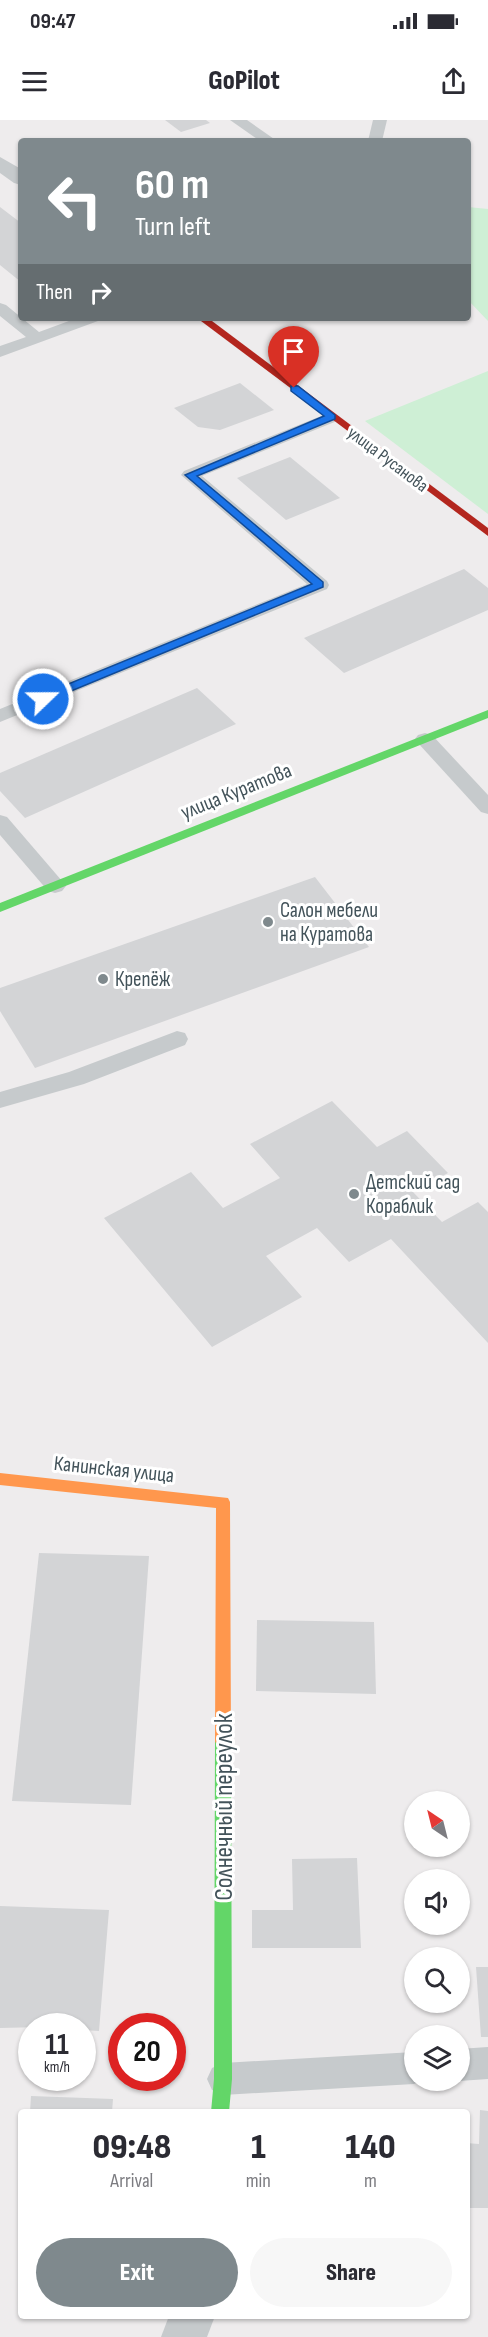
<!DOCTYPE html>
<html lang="en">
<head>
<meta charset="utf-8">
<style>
  :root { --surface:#fff; --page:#f7f7f7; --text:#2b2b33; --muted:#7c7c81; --accent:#7f898d }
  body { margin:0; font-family:"Sofia Sans Condensed",sans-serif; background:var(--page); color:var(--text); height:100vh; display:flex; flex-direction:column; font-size:22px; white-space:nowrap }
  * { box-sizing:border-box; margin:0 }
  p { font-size:20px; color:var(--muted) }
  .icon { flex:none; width:33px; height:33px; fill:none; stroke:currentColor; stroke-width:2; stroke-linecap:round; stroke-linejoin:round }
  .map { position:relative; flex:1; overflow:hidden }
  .sheet { position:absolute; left:18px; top:1989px; width:452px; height:210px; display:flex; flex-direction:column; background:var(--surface); border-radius:6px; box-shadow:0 2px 4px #0004 }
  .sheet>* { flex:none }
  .hud { position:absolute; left:18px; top:18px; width:453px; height:183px; border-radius:6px; box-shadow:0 2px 4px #0004; background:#7f898d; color:#fff; overflow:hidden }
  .needle { width:39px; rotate:325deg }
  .tools { position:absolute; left:404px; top:1671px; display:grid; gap:12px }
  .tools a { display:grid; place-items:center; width:66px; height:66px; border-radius:50%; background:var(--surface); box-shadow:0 2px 4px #0004; font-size:30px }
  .speed { position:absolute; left:18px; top:1893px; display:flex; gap:12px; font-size:30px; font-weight:700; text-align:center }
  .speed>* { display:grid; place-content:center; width:78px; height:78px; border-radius:50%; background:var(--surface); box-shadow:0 2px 4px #0004; line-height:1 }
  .speed small { font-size:15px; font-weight:400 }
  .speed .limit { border:9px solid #d22; background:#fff; color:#111 }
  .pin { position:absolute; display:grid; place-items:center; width:51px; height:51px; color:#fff; margin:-62px -26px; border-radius:50% 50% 50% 0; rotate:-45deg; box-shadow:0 0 6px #0007 }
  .pin .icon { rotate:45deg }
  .me { position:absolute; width:66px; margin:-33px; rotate:68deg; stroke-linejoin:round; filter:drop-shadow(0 0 4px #0008) }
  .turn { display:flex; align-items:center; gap:21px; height:126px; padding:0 18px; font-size:27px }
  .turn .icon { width:78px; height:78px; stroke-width:2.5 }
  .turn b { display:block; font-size:42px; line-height:51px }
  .then { display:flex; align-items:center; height:57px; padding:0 18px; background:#0003; gap:12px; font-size:22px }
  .eta { display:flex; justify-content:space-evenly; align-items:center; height:102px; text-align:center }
  .eta b { font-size:36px; font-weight:800; line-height:42px }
  .button { display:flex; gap:12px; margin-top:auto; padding:12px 18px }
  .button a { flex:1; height:69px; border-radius:36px; background:var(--accent); color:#fff; font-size:24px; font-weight:800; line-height:69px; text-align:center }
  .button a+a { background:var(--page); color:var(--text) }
  .status { display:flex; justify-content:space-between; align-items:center; height:42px; padding:0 30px; background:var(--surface); direction:ltr }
  .status svg { height:16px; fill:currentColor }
  header { display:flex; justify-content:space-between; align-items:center; height:78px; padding:0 18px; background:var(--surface); font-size:27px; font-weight:800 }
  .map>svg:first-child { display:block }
</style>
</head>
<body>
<div class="status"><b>09:47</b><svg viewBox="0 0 49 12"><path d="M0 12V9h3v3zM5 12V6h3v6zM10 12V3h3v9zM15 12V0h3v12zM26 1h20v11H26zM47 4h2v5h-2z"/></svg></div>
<header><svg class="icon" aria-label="menu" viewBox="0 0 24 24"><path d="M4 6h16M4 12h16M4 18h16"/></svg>GoPilot<svg class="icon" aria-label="share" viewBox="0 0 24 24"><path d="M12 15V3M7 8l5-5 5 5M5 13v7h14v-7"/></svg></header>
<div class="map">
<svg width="488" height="2217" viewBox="0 0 488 2217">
  <rect width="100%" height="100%" fill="#eeeced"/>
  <!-- green -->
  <g fill="#ceefd5">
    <polygon points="468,87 488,89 488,201 468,180"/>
    <polygon points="488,251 488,394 365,301"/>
  </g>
  <!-- building -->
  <g fill="#d3d4d6">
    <polygon points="165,0 206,0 210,3 181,12"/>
    <polygon points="0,87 21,103 21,162 0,145"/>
    <polygon points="240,263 274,290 220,310 198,307 174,288"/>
    <polygon points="290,337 340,378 286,400 237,358"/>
    <polygon points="464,449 488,468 488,490 344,553 304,518"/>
    <polygon points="197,568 236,604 25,698 0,671 0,653"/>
    <polygon points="315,757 369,827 35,948 0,891 0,868"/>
    <polygon points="332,981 377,1027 407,1011 448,1053 413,1072 442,1102 478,1082 488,1092 488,1223 391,1119 349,1142 317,1108 266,1136 302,1177 212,1227 104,1098 191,1052 223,1088 280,1058 250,1024"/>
    <polygon points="39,1433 149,1436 131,1685 12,1681"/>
    <polygon points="257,1500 374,1502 376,1574 256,1571"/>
    <polygon points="357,1738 361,1828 252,1828 252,1790 293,1790 292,1739"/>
    <polygon points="0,1786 109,1790 99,1911 82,1910 82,1906 0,1908"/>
    <polygon points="476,1847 488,1847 488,1917 481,1917"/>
    <polygon points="31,1976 113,1979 112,1992 30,1992"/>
    <polygon points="480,1990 488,1991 488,2088 466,2088 466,2023 479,2024"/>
  </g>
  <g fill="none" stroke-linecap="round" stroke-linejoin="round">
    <!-- lane -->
    <g fill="#c6cacc" fill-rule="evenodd">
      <polygon points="230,0 247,0 277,21 260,21"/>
      <polygon points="373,0 387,0 382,21 368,21"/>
      <polygon points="0,183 6,185 39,212 77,198 100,198 98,201 0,237 0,226 26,217 0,196"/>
      <polygon points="331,292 340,297 337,301 202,356 327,461 329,465 327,469 0,602 0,589 307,464 181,355 184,351"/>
      <polygon points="425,613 432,615 488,675 488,694 481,692 418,623 415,619 418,615"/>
      <polygon points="0,695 7,697 62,761 66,766 62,771 55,773 48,771 0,715"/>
      <polygon points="177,911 185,913 188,919 185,925 84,964 0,988 0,972 69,952"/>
      <polygon points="488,1927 488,1959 459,1961 459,1929"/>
      <polygon points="414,1932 414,1960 421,1960 414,1964 223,1975 212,1970 207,1959 212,1948 223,1943"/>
    </g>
    <!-- street -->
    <g fill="#c6cacc" fill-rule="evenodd">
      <polygon points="0,37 21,49 21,65 14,63 0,53"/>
      <polygon points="169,2196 215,2196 207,2217 161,2217"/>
    </g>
    <!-- fast -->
    <g fill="#63d668" fill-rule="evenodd">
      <polygon points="488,590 488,598 0,792 0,783"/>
      <polygon points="223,1614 229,1616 231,1621 232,1959 229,1992 211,1992 214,1959 215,1621 217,1616"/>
    </g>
    <!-- slow -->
    <polygon fill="#ff974d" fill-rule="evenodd" points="0,1353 228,1378 230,1382 231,1621 229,1626 223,1628 217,1626 215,1621 216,1388 0,1365"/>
    <!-- jam -->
    <polygon fill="#b3261e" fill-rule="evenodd" points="197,198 208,198 488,408 488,416"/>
  </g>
  <!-- route -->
  <polygon fill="#1a73e8" stroke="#114b97" stroke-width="1.5" points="291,266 298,266 335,295 335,299 197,356 323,462 323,467 47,581 39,581 39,576 312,464 185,355 324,296 291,271"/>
  <!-- markers -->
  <g fill="#7f898d" stroke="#fff" stroke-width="2">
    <circle cx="268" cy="802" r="6"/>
    <circle cx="103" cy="859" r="6"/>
    <circle cx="354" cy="1074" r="6"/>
  </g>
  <g text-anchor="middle" stroke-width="6" stroke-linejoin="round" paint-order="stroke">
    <!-- far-street labels -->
    <g font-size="18" fill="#43535a" stroke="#fff">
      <text transform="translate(388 339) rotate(37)" y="6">улица Русанова</text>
    </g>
    <!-- street labels -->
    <g font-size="21" fill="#43535a" stroke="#fff">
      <text transform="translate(236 671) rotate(-22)" y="7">улица Куратова</text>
      <text transform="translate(114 1349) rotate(6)" y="7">Канинская улица</text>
    </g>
    <!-- poi labels -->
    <g font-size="21" fill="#43535a" stroke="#fff" text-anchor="start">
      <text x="280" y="797">Салон мебели<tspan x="280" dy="24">на Куратова</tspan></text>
      <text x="115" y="866">Крепёж</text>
      <text x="366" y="1069">Детский сад<tspan x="366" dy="24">Кораблик</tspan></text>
    </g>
    <!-- near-street labels -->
    <g font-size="26" fill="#43535a" stroke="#fff">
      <text transform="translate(223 1687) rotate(-90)" y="9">Солнечный переулок</text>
    </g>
  </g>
</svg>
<div class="tools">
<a><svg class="needle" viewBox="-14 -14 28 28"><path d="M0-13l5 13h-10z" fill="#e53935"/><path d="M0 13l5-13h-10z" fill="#7c7c81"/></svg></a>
<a><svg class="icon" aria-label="sound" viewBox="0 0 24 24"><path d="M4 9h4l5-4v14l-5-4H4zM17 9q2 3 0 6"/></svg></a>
<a><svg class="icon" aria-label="search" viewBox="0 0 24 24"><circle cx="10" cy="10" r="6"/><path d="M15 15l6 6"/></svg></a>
<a><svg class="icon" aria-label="layers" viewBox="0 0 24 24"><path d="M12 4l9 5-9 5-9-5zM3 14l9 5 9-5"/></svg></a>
</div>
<div class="speed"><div>11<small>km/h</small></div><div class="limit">20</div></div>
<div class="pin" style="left:294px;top:268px;background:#d93025"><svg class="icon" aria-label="arrive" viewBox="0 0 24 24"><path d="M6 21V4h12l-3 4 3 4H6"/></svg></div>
<svg class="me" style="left:43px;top:579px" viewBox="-20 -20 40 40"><circle r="17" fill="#1a73e8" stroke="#fff" stroke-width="3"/><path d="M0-11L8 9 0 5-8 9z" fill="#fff"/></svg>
<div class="hud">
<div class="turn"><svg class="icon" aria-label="left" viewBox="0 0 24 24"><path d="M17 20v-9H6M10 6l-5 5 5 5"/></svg><div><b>60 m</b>Turn left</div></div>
<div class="then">Then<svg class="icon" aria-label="right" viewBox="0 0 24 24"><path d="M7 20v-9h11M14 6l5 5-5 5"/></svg></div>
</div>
<section class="sheet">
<div class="eta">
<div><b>09:48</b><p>Arrival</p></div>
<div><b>1</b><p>min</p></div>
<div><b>140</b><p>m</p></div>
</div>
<div class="button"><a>Exit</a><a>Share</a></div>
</section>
</div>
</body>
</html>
